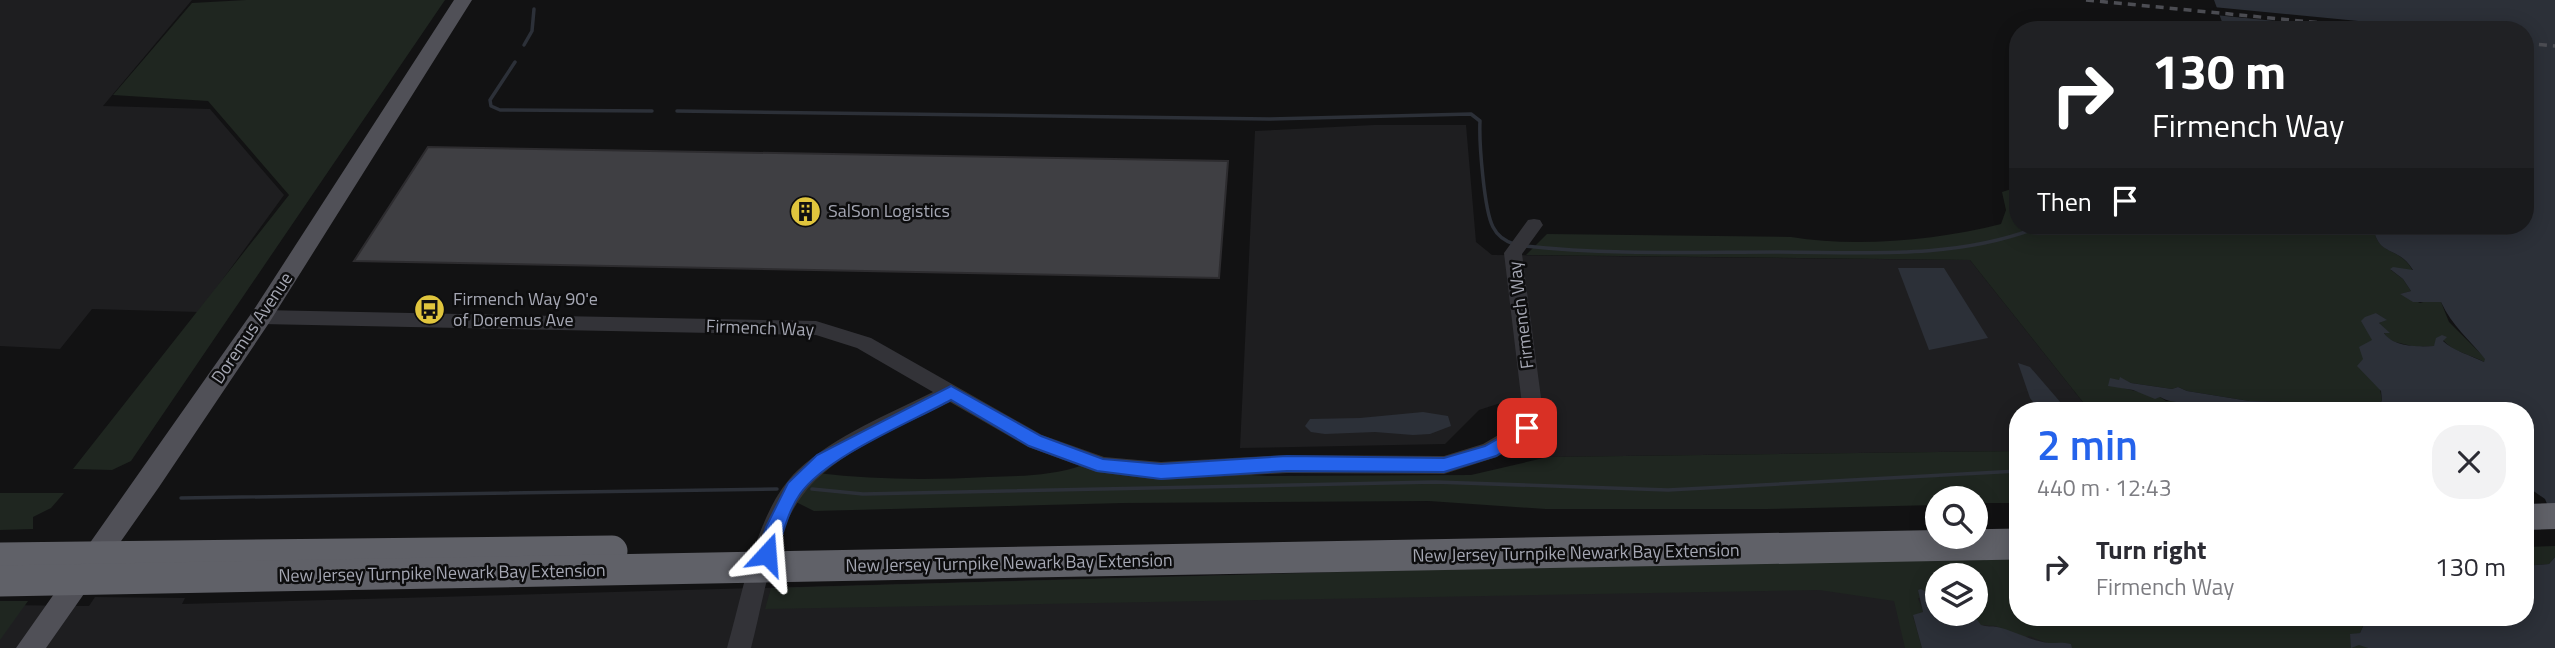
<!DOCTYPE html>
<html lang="en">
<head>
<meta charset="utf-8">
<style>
  :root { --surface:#fff; --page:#f2f2f3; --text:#2b2b33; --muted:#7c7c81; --accent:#2563eb }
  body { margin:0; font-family:"Titillium Web",sans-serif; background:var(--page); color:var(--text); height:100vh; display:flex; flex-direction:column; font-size:26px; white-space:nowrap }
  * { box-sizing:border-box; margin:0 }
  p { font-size:23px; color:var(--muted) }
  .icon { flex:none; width:38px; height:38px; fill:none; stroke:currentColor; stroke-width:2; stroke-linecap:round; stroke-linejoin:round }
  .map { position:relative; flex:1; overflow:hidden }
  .details { position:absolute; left:2009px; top:402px; width:525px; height:224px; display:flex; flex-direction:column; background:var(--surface); border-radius:28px; box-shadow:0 4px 18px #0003 }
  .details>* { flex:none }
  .hud { position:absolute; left:2009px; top:21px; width:525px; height:214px; border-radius:28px; box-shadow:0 4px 18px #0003; background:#202124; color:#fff; overflow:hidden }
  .buttons { position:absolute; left:1925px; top:486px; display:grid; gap:14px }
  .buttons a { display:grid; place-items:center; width:63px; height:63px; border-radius:50%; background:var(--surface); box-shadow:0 4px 18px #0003; font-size:35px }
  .pin { position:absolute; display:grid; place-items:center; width:60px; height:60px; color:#fff; margin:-30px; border-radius:14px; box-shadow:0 4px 10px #0006 }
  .me { position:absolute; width:77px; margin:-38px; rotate:19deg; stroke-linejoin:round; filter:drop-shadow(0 0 5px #0008) }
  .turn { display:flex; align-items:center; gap:24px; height:147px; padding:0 28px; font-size:32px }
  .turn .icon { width:91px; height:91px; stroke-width:2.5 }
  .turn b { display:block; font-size:49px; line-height:60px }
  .then { display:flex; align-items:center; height:66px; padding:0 28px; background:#0003; gap:14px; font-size:26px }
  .round { display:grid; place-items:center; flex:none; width:74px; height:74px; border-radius:28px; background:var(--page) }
  .overview { display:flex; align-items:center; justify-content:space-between; height:119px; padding:0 28px }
  h1 { font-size:42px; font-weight:600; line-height:52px; color:var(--accent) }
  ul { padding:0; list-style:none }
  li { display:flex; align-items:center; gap:21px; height:91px; padding:0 28px }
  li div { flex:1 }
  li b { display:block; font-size:26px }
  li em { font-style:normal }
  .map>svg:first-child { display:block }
</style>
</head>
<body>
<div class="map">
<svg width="2555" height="648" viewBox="0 0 2555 648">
  <rect width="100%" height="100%" fill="#121213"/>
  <!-- built -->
  <g fill="#1e1e20" fill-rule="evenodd">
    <polygon points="0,0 192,0 103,106 210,109 284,195 199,312 92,309 60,349 0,346"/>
    <polygon points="1374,125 1466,125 1476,242 1492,255 1970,260 2090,411 2018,411 2018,451 1548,457 1542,404 1510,400 1479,410 1445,444 1240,448 1255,131"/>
    <path d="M2018,553V618H2367L2350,635L2368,648H0V605L89,606L95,597L185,598L182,604ZM1937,576H1976V614H1937Z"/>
  </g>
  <!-- green -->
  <g fill="#1f2620">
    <polygon points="246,0 445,0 131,461 112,470 73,469 289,195 208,101 113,95 192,3"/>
    <path d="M2018,187V226H2373C2378,258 2399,245 2413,271L2391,270L2403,279L2411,291L2401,294L2420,303L2430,300L2441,302L2449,322L2486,359L2484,362C2470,354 2453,352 2443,340L2446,338L2434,346L2416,347L2395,342L2387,338L2379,323L2386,320L2376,313L2372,340L2382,401L2376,405L2377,411H2308L2281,405L2282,402L2249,401L2187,391L2178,387L2172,389L2131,383L2120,378L2119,387L2160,397L2166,401L2181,400L2189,405L2196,404L2205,410L2221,411H2090L1970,260L1526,255L1547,234L1791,237C1856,248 1938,240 2001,224L2006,210L2002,192Z"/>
    <path d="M2018,451V503H1976V499H1937V505L1766,509H1546L1429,501L1123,503L814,511L792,500L817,473C875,480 931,480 988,477C1021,476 1052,476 1083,465L1268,476L1471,475L1548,457Z"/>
    <polygon points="0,493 64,493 51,508 33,517 33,529 0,530"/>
    <polygon points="2555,546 2555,557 2549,564 2525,566 2525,547"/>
    <polygon points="2018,553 2018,618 2367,618 2360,633 2350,635 2351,641 2368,648 2072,648 2071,644 2047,643 2029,636 2023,638 1996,626 1981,625 1972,616 1976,614 1977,610 1976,576 1937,576 1937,612 1931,598 1918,598 1923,612 1913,616 1922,648 1905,648 1894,601 1819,590 765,609 771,588"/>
    <polygon points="0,601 28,601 0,640"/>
  </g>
  <!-- water -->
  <g fill="#2c3038">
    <path d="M2214,0H2555V523L2545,499L2525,485V411H2377L2376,405L2382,401L2381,391L2357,366L2363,359L2359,347L2372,340L2361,321L2365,317L2376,313L2387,320L2379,323L2390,333H2384C2393,347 2418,347 2434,346L2436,338L2442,335L2447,337L2443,341C2452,350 2472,356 2484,362L2485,359C2469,339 2452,326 2441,302H2413L2400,294L2411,291L2403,279L2390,269L2393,267L2413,270C2398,245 2378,258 2373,226H2525V30H2225Z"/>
    <polygon points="1898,268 1944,268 1988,338 1929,350"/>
    <polygon points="2018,363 2030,367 2068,411 2040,411 2030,398"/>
    <path d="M2120,377L2131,383L2172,389L2178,387L2187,391L2249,401L2282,402V406L2308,411L2205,410C2190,400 2173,405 2160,397L2155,399L2133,390L2108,386L2110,378L2119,380Z"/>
    <polygon points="1423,412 1448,416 1451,426 1430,434 1413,435 1375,432 1325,434 1311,432 1305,426 1310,419 1360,418"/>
    <polygon points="2555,557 2555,648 2368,648 2359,645 2351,648 2350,634 2360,633 2367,618 2385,621 2389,618 2525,618 2525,566 2549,564"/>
    <path d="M1921,589L1928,593L1937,614L1966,619L1967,614H1973L1981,625C1987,627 1992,626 1997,627C2013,630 2033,642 2049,643C2057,643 2063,642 2071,644L2072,648H1922L1913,615L1923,612L1918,590Z"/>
  </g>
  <!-- pier -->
  <polygon fill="#121213" points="2213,7 2451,30 2367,30 2215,15"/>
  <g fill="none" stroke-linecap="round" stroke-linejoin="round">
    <!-- stream -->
    <g stroke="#2c3038" stroke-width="3.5">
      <polyline points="524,45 532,31 534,9"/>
      <polyline points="515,62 490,100 491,106 500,110 652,111"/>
      <path d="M677,111L1269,119L1471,114L1480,121C1479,142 1484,210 1493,227C1497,235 1505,241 1514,244"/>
      <path d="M1525,246C1608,255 1692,252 1776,252C1863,252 1951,260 2034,229L2033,226"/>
      <polyline points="812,489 863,494 1435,482 1668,490 2018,471"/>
      <polyline points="181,498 777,489"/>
    </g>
  </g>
  <!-- building -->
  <polygon fill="#3f3f43" stroke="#2d2c2f" stroke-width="2" points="428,147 1228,161 1219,278 354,261"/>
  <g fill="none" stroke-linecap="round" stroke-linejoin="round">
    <!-- minor -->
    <path fill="#333338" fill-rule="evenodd" d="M1534,219L1540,220L1543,225L1522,254L1543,413L1534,434L1497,457L1444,474L1287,473L1161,480L1096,472L1028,447L950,402C903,426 833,453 802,496C771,538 764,599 751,648H727C743,594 756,509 798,470C836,435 887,415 933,392L857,348L816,335L261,324L254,322L251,317L254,312L261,310L816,321L871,338L1042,435L1104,457L1161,462L1287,455L1444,456L1483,444L1519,423L1523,413L1504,253L1528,220Z"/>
    <!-- major -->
    <polygon fill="#505057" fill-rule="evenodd" points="454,0 472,0 269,323 159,487 46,648 16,648 253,311"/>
    <!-- highway -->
    <polygon fill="#606168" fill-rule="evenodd" points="2555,503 2555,529 2525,530 2525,504"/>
    <!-- rail -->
    <g stroke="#4c4d53" stroke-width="3.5" stroke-dasharray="8 6" stroke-linecap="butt">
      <polyline points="2086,0 2393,30"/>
      <polyline points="2385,26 2427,30"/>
      <polyline points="2525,43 2555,46"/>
    </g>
    <!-- highway-bridge -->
    <g stroke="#606168" stroke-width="31">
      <polyline points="0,558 612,551"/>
      <polyline points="0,581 2018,544"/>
    </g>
  </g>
  <!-- route -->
  <path fill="#2563eb" stroke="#184099" stroke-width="2" d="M951,386L1041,436L1103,459L1161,464L1287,456L1444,458L1485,446L1527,422L1533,424L1536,428L1533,433L1496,456L1444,472L1287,471L1161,479L1097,471L1029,446L951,400C909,423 827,456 800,494C786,514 783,538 773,559L767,562L760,559L758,554L766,527L788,483L817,455Z"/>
  <!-- icons -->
  <defs>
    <symbol id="building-disc" viewBox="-11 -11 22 22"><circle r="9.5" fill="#e0c53d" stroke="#0d0d0e"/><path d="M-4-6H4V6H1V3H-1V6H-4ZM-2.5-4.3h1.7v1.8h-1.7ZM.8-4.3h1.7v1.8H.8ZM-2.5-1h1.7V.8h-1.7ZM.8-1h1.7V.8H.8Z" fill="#111"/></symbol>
    <symbol id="bus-disc" viewBox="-11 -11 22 22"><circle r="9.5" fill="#e0c53d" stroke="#0d0d0e"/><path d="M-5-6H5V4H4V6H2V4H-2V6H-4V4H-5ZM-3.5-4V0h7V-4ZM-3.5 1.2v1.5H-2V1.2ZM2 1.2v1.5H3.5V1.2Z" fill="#111"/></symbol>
  </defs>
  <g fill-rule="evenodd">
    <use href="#building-disc" x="788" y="194" width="35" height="35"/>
    <use href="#bus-disc" x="412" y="292" width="35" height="35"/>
  </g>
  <g text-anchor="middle" stroke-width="5" stroke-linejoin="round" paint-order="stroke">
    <!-- poi labels -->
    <g font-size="18" fill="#a5a7b3" stroke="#0d0d0e" text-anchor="start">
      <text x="828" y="217">SalSon Logistics</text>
      <text x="453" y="305">Firmench Way 90'e<tspan x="453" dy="21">of Doremus Ave</tspan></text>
    </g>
    <!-- street labels -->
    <g font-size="18" fill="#a5a7b3" stroke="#0d0d0e">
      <text transform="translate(1521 315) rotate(-97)" y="6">Firmench Way</text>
      <text transform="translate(252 328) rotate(-56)" y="6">Doremus Avenue</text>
      <text transform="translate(760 328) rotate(2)" y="6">Firmench Way</text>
      <text transform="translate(1576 553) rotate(-1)" y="6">New Jersey Turnpike Newark Bay Extension</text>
      <text transform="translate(1009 563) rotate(-1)" y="6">New Jersey Turnpike Newark Bay Extension</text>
      <text transform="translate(442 573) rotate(-1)" y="6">New Jersey Turnpike Newark Bay Extension</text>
    </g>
  </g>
</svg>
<div class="buttons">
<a><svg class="icon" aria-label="search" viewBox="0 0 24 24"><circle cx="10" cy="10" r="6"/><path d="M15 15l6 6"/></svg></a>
<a><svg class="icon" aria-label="layers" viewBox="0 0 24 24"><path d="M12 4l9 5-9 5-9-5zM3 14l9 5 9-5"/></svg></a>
</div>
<div class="pin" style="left:1527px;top:428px;background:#d93025"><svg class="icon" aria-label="arrive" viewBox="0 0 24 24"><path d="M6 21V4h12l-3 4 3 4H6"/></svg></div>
<svg class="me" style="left:767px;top:554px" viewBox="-20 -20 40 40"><path d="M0-17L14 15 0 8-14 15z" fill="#2563eb" stroke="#fff" stroke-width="4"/></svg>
<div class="hud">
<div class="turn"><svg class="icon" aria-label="right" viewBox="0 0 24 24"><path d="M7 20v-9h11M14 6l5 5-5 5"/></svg><div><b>130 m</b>Firmench Way</div></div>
<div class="then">Then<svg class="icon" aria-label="arrive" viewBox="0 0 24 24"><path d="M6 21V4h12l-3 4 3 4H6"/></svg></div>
</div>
<section class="details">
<div class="overview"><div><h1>2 min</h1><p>440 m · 12:43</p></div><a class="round"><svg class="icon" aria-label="close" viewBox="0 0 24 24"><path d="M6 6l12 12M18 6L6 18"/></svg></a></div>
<ul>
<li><svg class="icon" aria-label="right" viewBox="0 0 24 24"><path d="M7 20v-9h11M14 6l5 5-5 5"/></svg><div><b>Turn right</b><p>Firmench Way</p></div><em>130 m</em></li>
</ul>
</section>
</div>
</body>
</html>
